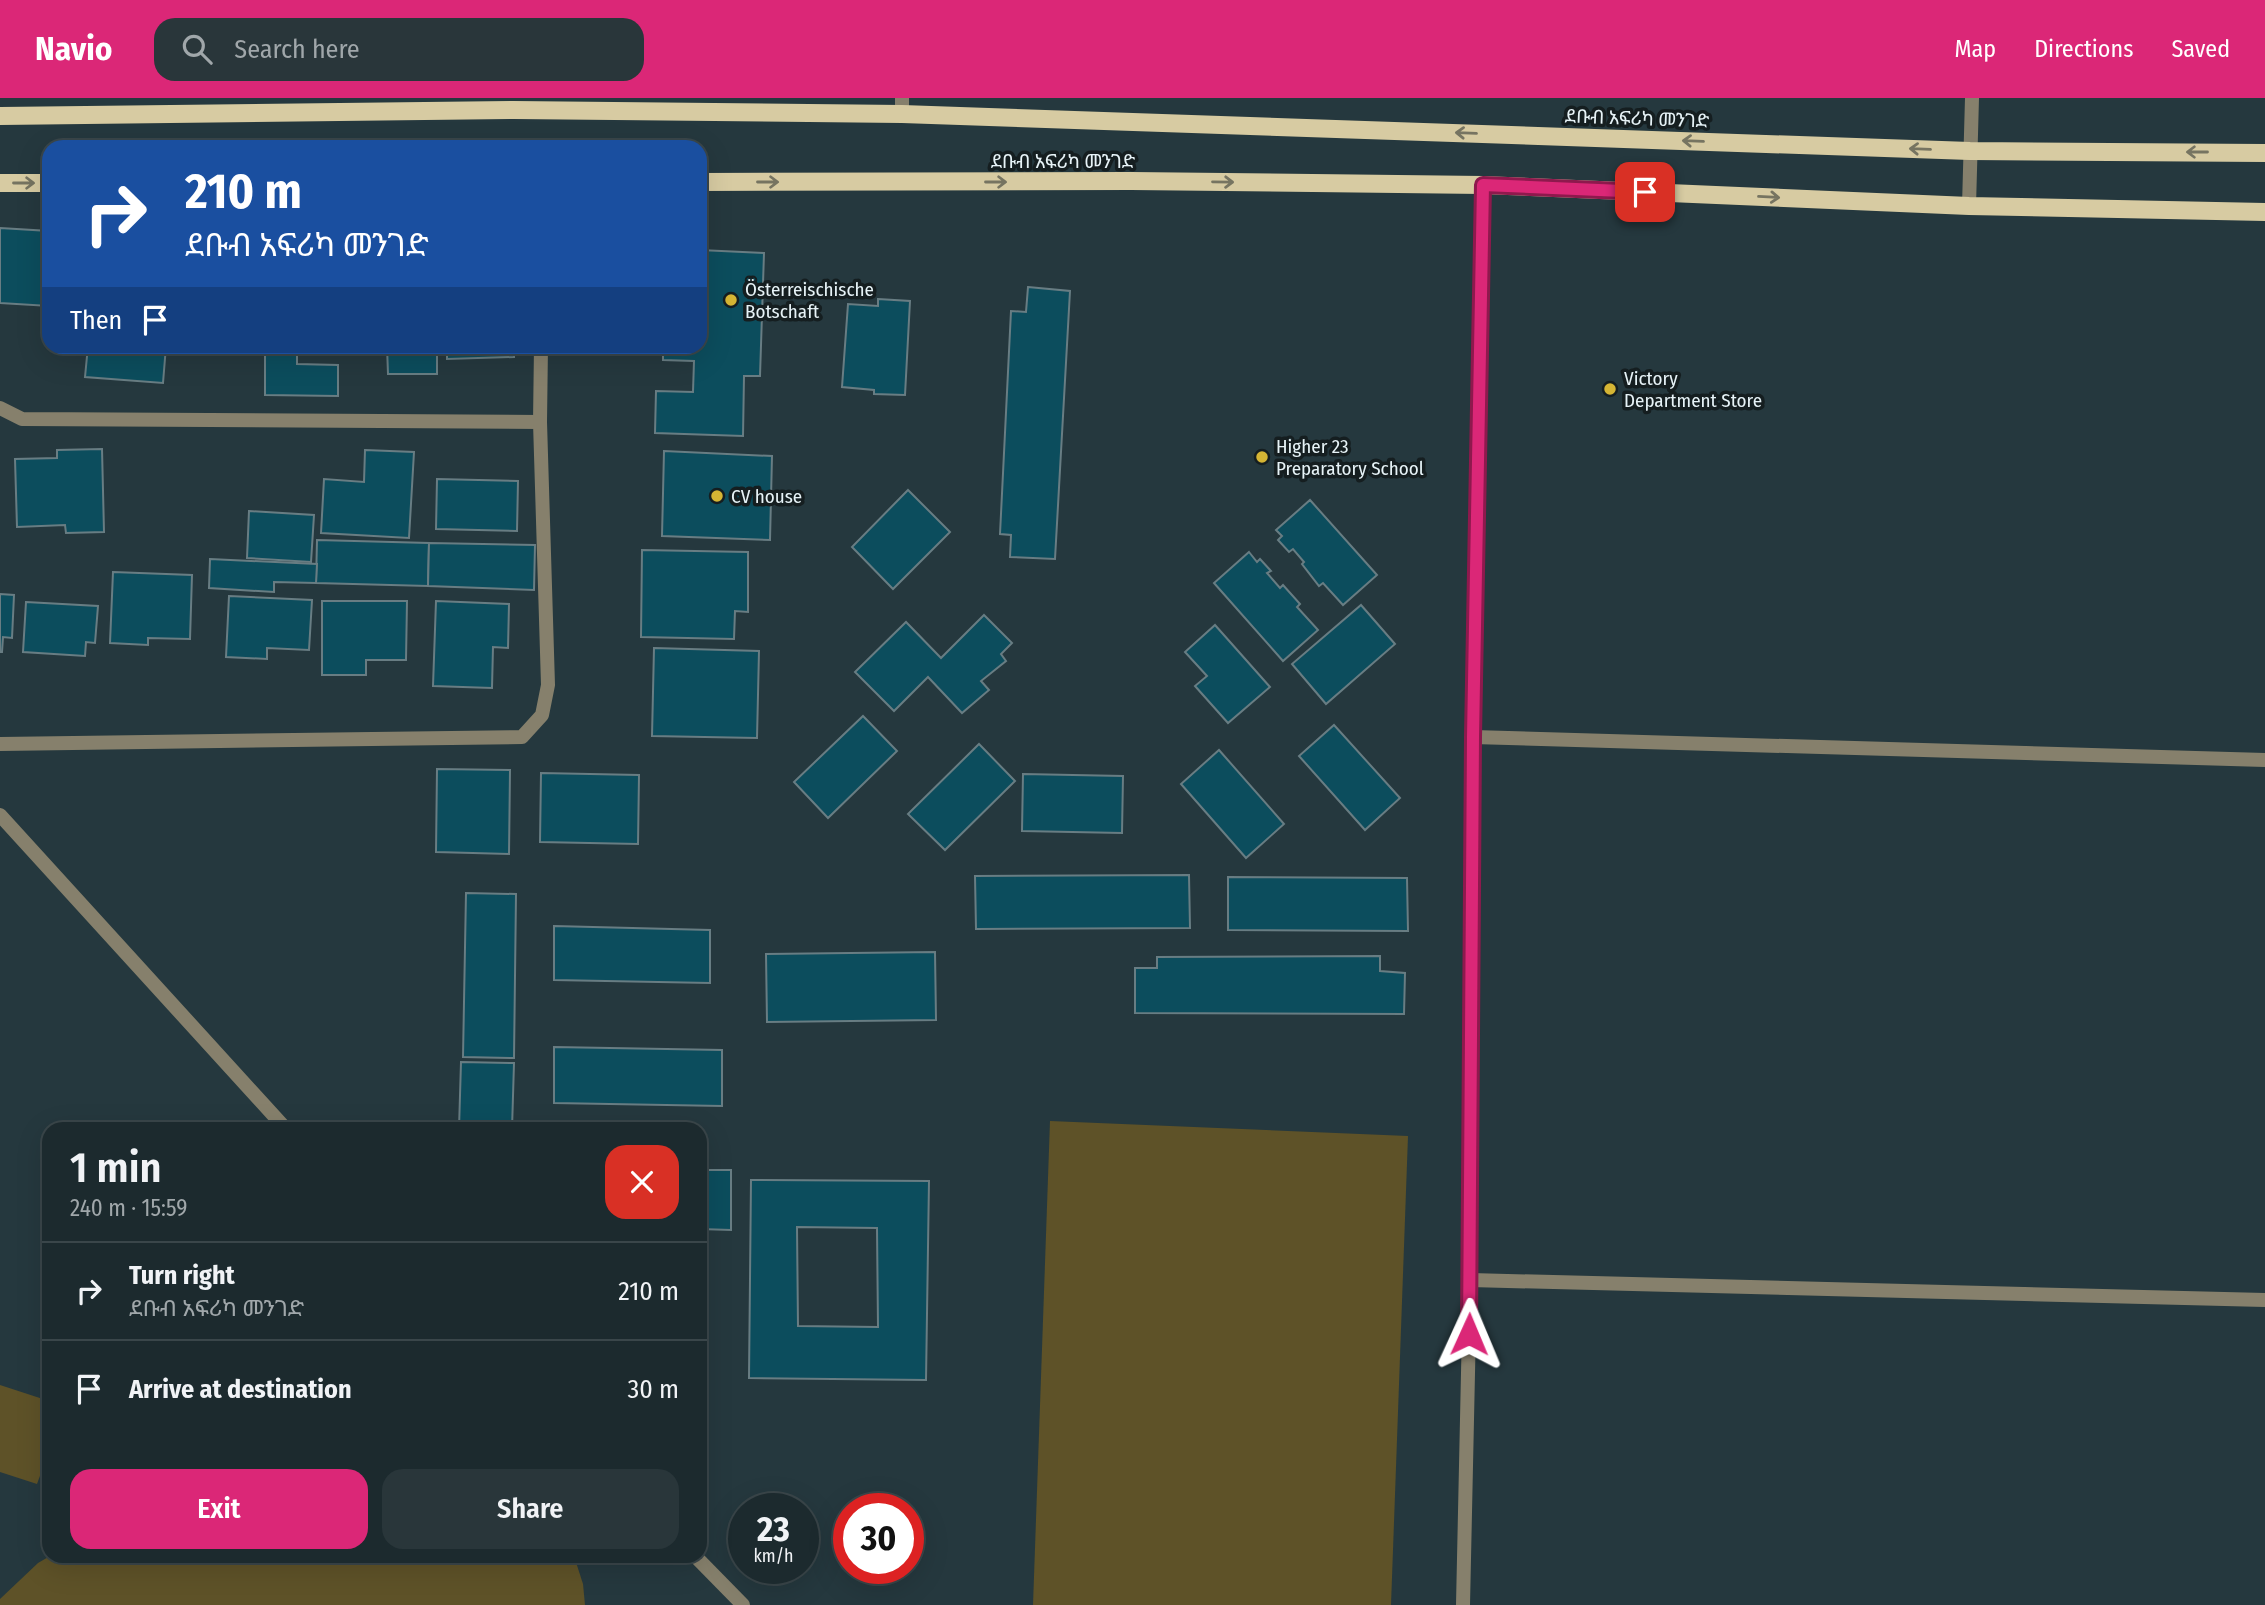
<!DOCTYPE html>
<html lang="en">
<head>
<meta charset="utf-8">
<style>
  :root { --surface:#1c2a2e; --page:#29363a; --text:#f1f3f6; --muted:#a0a7aa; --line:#3a464a; --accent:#db2777 }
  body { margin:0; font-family:"Fira Sans Condensed","Noto Sans Ethiopic",sans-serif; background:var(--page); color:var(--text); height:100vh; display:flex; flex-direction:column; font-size:26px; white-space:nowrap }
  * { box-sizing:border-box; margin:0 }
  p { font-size:23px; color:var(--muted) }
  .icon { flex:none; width:38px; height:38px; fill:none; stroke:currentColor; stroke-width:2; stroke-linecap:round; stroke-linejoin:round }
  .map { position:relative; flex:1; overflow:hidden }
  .drawer { position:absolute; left:42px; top:1024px; width:665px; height:441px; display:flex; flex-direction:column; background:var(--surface); border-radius:21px; box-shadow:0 7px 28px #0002,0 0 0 2px var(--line) }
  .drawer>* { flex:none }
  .guide { position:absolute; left:42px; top:42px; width:665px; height:214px; border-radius:21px; box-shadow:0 7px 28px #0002,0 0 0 2px var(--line); background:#1a4fa0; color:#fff; overflow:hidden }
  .speed { position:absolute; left:728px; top:1395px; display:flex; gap:14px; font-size:35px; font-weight:700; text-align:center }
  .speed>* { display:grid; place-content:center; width:91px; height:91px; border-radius:50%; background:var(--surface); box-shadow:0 7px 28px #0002,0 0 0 2px var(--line); line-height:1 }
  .speed small { font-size:18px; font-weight:400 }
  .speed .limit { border:10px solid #d22; background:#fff; color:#111 }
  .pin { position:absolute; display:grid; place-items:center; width:60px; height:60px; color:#fff; margin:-30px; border-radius:14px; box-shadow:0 4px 10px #0006 }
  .me { position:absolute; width:77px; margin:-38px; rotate:1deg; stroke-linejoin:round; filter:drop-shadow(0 0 5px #0008) }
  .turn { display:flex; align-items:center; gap:24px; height:147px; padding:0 28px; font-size:32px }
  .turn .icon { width:91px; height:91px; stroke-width:2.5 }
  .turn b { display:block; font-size:49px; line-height:60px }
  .then { display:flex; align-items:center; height:66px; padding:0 28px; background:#0003; gap:14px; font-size:26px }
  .round { display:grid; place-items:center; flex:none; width:74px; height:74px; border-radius:21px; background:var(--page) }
  .summary { display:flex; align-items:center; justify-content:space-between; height:119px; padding:0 28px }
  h1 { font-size:42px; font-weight:600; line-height:52px }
  .cta { display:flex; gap:14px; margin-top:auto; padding:14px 28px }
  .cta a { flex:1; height:80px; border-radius:21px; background:var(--accent); color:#fff; font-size:28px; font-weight:600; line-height:80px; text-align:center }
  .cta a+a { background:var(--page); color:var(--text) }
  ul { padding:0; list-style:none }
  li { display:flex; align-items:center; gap:21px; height:98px; padding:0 28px; border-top:2px solid var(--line) }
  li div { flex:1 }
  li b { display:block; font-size:26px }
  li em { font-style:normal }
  header { display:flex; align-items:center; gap:42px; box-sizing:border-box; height:98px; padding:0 35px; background:var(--accent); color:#fff }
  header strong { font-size:33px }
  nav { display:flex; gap:38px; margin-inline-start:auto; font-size:24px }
  .search { width:490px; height:63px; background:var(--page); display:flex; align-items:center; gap:18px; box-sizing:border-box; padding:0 24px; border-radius:21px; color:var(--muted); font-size:26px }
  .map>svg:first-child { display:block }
</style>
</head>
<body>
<header>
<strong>Navio</strong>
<div class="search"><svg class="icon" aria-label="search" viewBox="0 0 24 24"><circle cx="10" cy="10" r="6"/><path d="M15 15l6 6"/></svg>Search here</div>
<nav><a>Map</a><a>Directions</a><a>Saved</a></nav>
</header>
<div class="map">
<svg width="2265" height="1507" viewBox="0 0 2265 1507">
  <rect width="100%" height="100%" fill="#25383e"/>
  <!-- green -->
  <g fill="#5e5228">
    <polygon points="1050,1023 1408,1038 1391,1507 1033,1507"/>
    <polygon points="0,1287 49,1303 49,1353 37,1386 0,1374"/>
    <polygon points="50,1458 574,1458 583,1486 585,1507 0,1507 0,1501 38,1465"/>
  </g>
  <!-- building -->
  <g fill="#0c4d5d" stroke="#687d83" stroke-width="2" fill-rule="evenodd">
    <polygon points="0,130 49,133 49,208 0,205"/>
    <polygon points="700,152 764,155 760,278 744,278 743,338 655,335 656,293 693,294 694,263 663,262 663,248 700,248"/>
    <polygon points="1028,189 1070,193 1055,461 1010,459 1011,437 1000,436 1011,213 1026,214"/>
    <polygon points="878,201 910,203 905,297 874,296 874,292 842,289 848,206 878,208"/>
    <polygon points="88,248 166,248 163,285 85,279"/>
    <rect x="188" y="248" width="71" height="8"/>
    <polygon points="265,248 297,248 297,266 338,267 338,298 265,297"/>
    <polygon points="387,248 437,248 437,276 388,276"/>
    <polygon points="447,248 514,248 514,259 447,261"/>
    <polygon points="102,351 104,434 66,435 65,427 17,429 15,361 57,360 57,352"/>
    <polygon points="365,352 414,354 409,440 321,435 324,381 364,384"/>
    <polygon points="664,353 772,358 770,442 662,438"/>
    <polygon points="437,381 518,383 517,433 436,431"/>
    <polygon points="908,392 950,434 893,491 852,449"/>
    <polygon points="1310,402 1377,477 1343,507 1323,485 1319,488 1302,466 1304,464 1293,451 1289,454 1278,442 1282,438 1276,432"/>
    <polygon points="249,413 314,417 311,464 247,460"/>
    <polygon points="317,442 429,445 428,488 316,485"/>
    <polygon points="429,445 535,447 534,492 428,488"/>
    <polygon points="642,452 748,454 748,514 735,513 734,541 641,539"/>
    <polygon points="1249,454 1257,464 1260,461 1271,473 1267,475 1280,490 1283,487 1300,506 1297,509 1318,532 1283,563 1214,485"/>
    <polygon points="210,461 317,466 316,485 274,484 274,494 209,490"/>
    <polygon points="113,474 192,477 190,541 148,540 148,547 110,545"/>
    <polygon points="0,496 14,497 12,540 3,539 2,554 0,554"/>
    <polygon points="229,498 312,502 309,552 267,550 267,561 226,559"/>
    <polygon points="322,503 407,503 406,562 366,562 366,577 322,577"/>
    <polygon points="436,503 509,506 508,550 493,549 492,590 433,588"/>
    <polygon points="26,504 98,508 95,545 86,544 85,558 23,554"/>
    <polygon points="1361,507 1395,546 1326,606 1292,566"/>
    <polygon points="984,517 1012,545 1001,556 1006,563 981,583 989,592 962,615 928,579 894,613 855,574 906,524 941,560"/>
    <polygon points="1215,527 1270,589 1228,625 1195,588 1207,578 1185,554"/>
    <polygon points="654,550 759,553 757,640 652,638"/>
    <polygon points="863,618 897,653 828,720 794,684"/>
    <polygon points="1334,627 1400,700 1365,732 1299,658"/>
    <polygon points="979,646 1015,683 945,752 908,716"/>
    <polygon points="1219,652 1284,726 1246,760 1181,686"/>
    <polygon points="437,671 510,672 509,756 436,754"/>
    <polygon points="541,675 639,677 638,746 540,744"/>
    <polygon points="1023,676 1123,678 1122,735 1022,733"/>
    <polygon points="1189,777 1190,830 976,831 975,778"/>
    <polygon points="1228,779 1407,780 1408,833 1228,832"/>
    <polygon points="466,795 516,796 514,960 463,959"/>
    <polygon points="554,828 710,832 710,885 554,882"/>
    <polygon points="935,854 936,922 767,924 766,856"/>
    <polygon points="1380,858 1380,873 1405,875 1404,916 1135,915 1135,870 1157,870 1157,859"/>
    <polygon points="554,949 722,952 722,1008 554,1005"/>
    <polygon points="461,964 514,965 512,1031 459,1031"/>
    <polygon points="700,1072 731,1072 731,1132 700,1131"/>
    <path d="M751,1082L929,1083L926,1282L749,1280ZM797,1129L877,1130L878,1229L798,1228Z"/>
  </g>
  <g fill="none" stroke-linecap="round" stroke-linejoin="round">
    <!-- minor -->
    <g stroke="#86806c" stroke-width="14">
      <polyline points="902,16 902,0"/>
      <polyline points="1969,108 1972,0"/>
      <polyline points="0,310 22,321 540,324"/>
      <polyline points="1473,639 2265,662"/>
      <polyline points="0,646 522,639 542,617 548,587 540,324 541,248"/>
      <polyline points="1470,1182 2265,1202"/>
      <polyline points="1463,1507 1470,1182 1473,639 1483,87"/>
    </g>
    <!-- tertiary -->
    <g stroke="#86806c" stroke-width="14">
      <polyline points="0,717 286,1031"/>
      <polyline points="695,1458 743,1507"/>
    </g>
    <!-- primary -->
    <g stroke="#d7cba2" stroke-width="18">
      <polyline points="0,18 514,12 902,16 1970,53 2265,55"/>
      <polyline points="700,84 1131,83 1483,87 1969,108 2265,114"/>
      <polyline points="0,85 49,85"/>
    </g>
  </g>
  <!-- one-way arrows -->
  <defs><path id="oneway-shaft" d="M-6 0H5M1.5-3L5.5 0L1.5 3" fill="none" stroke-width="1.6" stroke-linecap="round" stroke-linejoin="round" transform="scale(1.75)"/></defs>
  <g stroke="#767461">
    <use href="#oneway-shaft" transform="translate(1466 35) rotate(-178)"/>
    <use href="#oneway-shaft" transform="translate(1693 43) rotate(-178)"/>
    <use href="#oneway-shaft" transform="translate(1920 51) rotate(-178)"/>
    <use href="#oneway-shaft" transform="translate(2197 54) rotate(-180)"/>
    <use href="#oneway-shaft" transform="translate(768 84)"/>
    <use href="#oneway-shaft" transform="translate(996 84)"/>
    <use href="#oneway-shaft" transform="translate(1223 84) rotate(1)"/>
    <use href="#oneway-shaft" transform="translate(24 85)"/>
    <use href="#oneway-shaft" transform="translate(1769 99) rotate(3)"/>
  </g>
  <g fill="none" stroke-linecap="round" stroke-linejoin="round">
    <defs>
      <polyline id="route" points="1469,1236 1473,639 1483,87 1645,94"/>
    </defs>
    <!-- route casing -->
    <use href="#route" stroke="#8e194d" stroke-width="18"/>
    <!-- route -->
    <use href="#route" stroke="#db2777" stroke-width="12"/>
  </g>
  <!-- markers -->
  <g fill="#d5b534" stroke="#151e20" stroke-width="2.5">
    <circle cx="731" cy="202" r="7"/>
    <circle cx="1610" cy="291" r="7"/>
    <circle cx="1262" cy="359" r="7"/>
    <circle cx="717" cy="398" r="7"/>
  </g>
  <g text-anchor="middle" stroke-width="7" stroke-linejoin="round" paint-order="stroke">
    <!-- street labels -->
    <g font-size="19" fill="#e7f3f7" stroke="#151e20">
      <text transform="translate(1637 20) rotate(2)" y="7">ደቡብ አፍሪካ መንገድ</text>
      <text x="1063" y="70">ደቡብ አፍሪካ መንገድ</text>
    </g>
    <!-- poi labels -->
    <g font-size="19" fill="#e7f3f7" stroke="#151e20" text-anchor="start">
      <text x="745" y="198">Österreischische<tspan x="745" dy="22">Botschaft</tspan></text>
      <text x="1624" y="287">Victory<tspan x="1624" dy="22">Department Store</tspan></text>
      <text x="1276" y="355">Higher 23<tspan x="1276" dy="22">Preparatory School</tspan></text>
      <text x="731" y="405">CV house</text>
    </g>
  </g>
</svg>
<div class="speed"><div>23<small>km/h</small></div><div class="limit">30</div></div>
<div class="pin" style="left:1645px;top:94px;background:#d93025"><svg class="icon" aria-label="arrive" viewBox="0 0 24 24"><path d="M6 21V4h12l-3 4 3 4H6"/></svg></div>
<svg class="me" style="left:1469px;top:1236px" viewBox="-20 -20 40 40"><path d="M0-17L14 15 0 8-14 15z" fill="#db2777" stroke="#fff" stroke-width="4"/></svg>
<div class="guide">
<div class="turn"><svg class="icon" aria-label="right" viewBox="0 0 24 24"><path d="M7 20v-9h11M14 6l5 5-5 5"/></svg><div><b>210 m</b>ደቡብ አፍሪካ መንገድ</div></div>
<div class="then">Then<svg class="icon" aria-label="arrive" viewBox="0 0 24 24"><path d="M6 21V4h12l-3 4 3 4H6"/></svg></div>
</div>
<section class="drawer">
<div class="summary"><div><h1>1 min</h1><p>240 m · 15:59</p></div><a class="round" style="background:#d93025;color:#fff"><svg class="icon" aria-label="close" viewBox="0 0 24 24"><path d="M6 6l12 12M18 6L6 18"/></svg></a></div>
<ul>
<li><svg class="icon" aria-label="right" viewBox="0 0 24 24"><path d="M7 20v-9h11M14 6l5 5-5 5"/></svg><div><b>Turn right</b><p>ደቡብ አፍሪካ መንገድ</p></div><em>210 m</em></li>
<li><svg class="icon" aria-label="arrive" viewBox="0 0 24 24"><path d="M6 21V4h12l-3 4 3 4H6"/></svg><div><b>Arrive at destination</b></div><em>30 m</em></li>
</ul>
<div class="cta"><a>Exit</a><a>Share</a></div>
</section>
</div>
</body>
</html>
